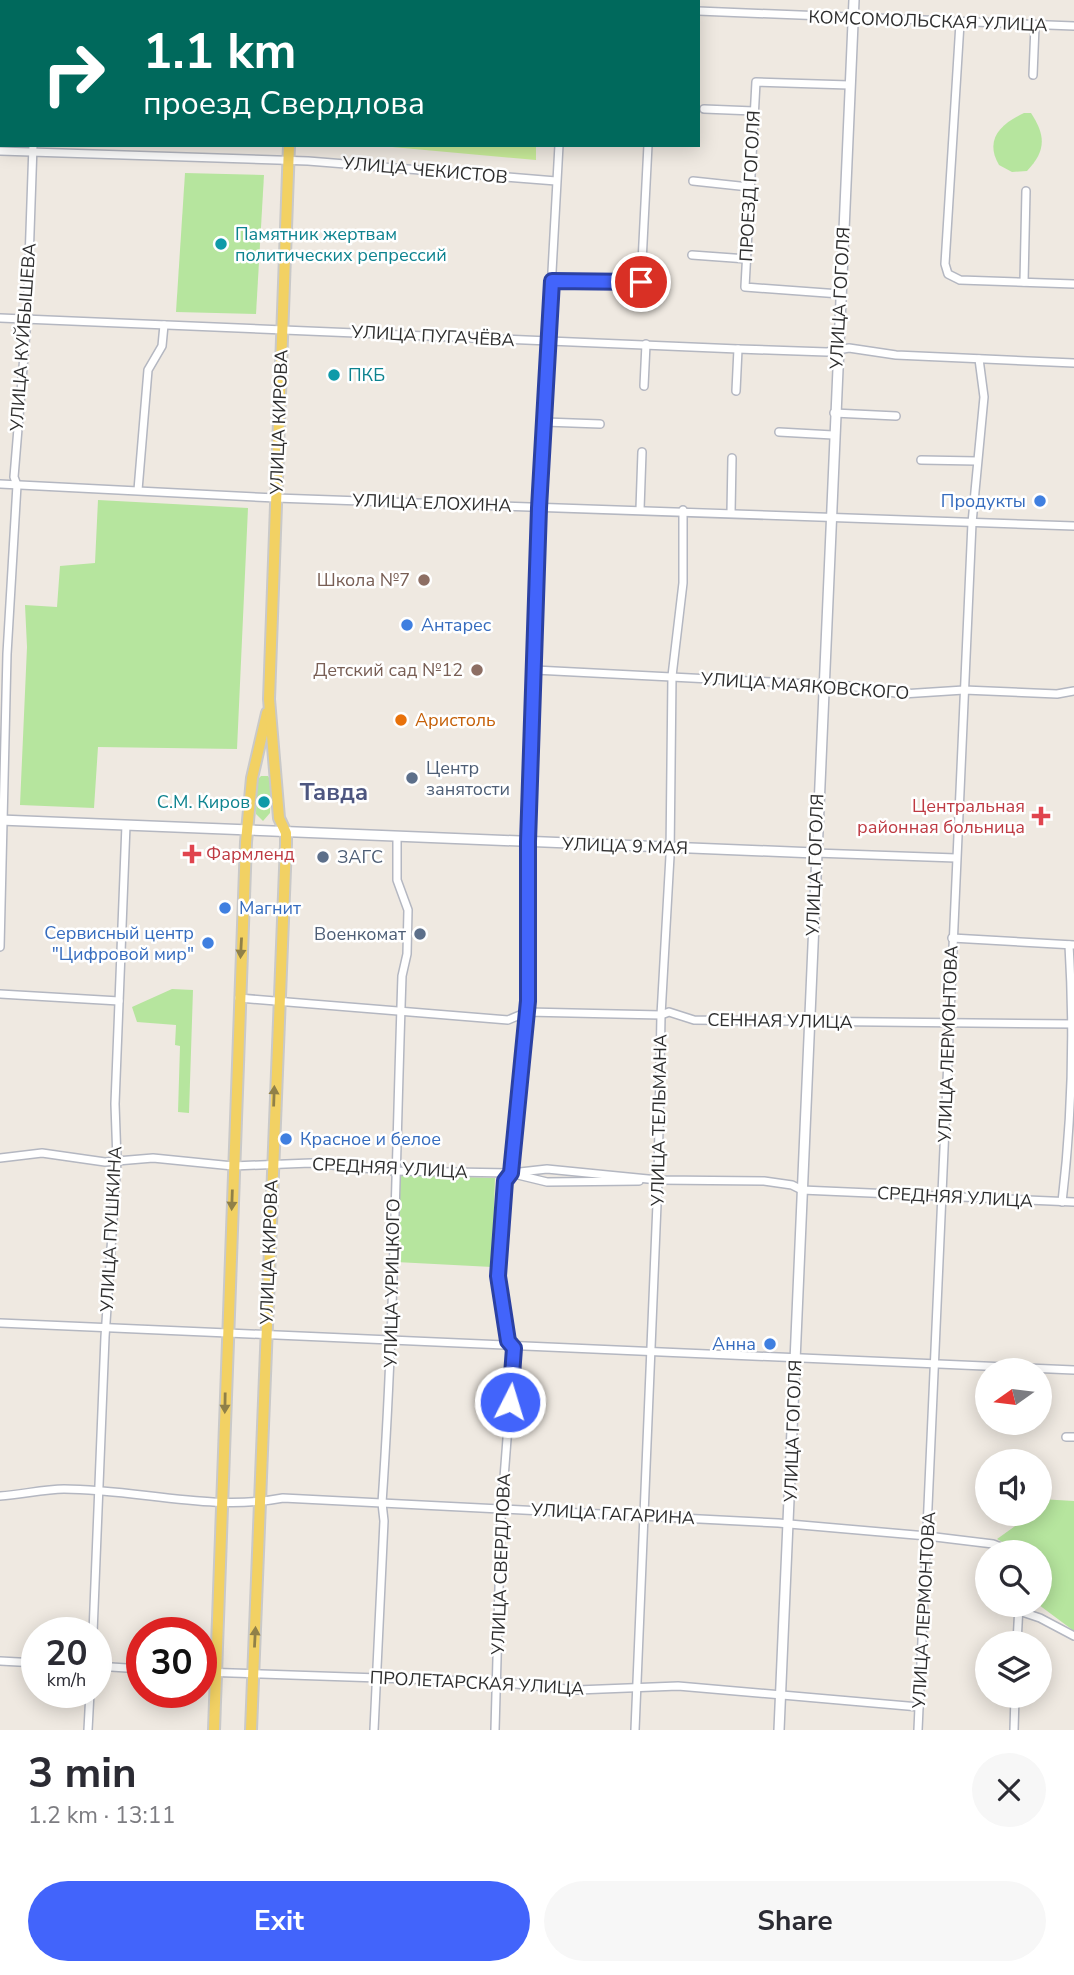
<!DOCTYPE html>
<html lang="en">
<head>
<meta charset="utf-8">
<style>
  :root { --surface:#fff; --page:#f7f7f7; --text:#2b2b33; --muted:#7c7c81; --accent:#4264fb }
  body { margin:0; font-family:"Nunito Sans",sans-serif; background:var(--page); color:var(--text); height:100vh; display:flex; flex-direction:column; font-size:26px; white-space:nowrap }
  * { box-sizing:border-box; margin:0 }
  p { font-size:23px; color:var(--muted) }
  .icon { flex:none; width:38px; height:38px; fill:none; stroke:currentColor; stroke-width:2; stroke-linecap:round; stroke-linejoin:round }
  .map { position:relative; height:1730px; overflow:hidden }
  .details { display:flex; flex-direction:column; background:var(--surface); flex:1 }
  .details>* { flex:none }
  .guide { position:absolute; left:0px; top:0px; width:700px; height:147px; box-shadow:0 4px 18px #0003; background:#00695c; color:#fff; overflow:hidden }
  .needle { width:46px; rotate:256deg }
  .tools { position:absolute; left:975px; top:1358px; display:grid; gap:14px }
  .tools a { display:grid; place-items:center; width:77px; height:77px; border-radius:50%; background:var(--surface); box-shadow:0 4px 18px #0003; font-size:35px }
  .speed { position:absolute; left:21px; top:1617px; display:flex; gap:14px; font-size:35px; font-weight:700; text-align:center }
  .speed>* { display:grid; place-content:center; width:91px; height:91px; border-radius:50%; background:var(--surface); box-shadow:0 4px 18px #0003; line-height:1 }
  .speed small { font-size:18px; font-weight:400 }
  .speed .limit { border:10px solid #d22; background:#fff; color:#111 }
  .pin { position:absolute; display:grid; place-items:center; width:60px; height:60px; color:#fff; margin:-30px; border:4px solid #fff; border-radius:50%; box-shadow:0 2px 7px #0007 }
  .me { position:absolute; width:77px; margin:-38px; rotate:5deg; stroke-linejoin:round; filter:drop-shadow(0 0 5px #0008) }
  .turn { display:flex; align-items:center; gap:24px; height:147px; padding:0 28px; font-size:32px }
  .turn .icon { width:91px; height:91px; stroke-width:2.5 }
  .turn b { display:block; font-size:49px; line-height:60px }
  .round { display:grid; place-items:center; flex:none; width:74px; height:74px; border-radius:37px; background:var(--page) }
  .overview { display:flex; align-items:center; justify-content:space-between; height:119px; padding:0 28px }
  h1 { font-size:42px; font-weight:700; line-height:52px }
  .cta { display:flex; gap:14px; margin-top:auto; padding:14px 28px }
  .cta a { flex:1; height:80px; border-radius:42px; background:var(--accent); color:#fff; font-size:28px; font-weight:700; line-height:80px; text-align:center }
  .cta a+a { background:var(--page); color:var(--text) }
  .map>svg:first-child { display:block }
</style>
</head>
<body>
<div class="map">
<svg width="1074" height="1730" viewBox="0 0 1074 1730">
  <rect width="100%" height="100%" fill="#efe9e1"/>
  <!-- green -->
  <g fill="#b6e59e">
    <path d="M1024,113H1031C1046,136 1046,151 1027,171L1012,172L999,165C984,139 1001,124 1024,113Z"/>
    <polygon points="185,173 264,175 256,314 176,312"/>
    <polygon points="98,500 248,508 237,749 98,747 94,808 20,805 27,647 25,605 57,607 60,566 95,563"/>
    <polygon points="261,776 268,776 271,781 270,813 263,821 256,814 257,780"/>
    <polygon points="172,989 193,990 189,1113 178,1112 180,1046 175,1045 176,1025 137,1022 132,1007"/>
    <polygon points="398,1175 495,1178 492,1267 396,1262"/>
    <polygon points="1040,1499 1074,1501 1074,1631 1039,1605 1040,1552 1020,1552 997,1539 1025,1519 1026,1514 1040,1514"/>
  </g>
  <!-- pitch -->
  <polygon fill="#c9ec9a" points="392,145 536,145 536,160 392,147"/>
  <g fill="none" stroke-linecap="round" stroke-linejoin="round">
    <defs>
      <g id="minor">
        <polyline points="432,0 474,2"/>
        <polyline points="70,2 71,0"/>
        <polyline points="698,11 1074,26"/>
        <polyline points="960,23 945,264 948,274 960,280 1074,284"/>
        <polyline points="0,43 2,43"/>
        <polyline points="1033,75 1035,26"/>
        <polyline points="704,109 754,111"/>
        <polyline points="0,151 308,161 556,181"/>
        <polyline points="693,181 749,187"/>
        <polyline points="692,255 747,259"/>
        <polyline points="552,281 641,282 648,145"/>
        <polyline points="1024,282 1026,191"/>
        <polyline points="840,294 745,287 756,82 849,85"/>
        <polyline points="0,318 738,349 827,352 849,348 896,355 1074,363"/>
        <polyline points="644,386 646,344"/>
        <polyline points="736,391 738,349"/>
        <polyline points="834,413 896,416"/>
        <polyline points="545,422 600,424"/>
        <polyline points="779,432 833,435"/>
        <polyline points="921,460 977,461"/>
        <polyline points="0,484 276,498 1074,526"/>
        <polyline points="138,490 148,370 162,346 164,325"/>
        <polyline points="640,509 642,452"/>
        <polyline points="731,513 732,458"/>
        <polyline points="535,670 849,686 902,694 964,690 1057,694 1074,691"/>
        <polyline points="815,853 956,858"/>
        <polyline points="952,938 1074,945"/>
        <polyline points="0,947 7,654 17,485 14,477 27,319 33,145"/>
        <polyline points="0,994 119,1001"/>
        <polyline points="239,998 508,1020 527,1012 661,1015 669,1012 694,1020 1074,1024"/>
        <polyline points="0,1158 42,1153 105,1162 153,1158 233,1166 311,1163 394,1171 511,1173 547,1169 658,1180 764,1181 792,1185 802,1190 1074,1202"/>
        <polyline points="518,1175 547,1182 639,1181"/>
        <path d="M1062,1202C1072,1118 1074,1028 1069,945"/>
        <polyline points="0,1323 1074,1370"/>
        <polyline points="1066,1437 1074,1437"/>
        <path d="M0,1496C21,1495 43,1489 64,1489C137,1489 211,1512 283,1498L778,1523L927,1536L993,1544L1014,1552"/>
        <polyline points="1019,1611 1040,1618 1074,1636"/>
        <polyline points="93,1633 105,1337 117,1161 115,1104 126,825"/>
        <polyline points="1017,1643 1019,1605"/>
        <polyline points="0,1661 37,1663"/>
        <polyline points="96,1666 142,1669"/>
        <polyline points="201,1672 496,1682 577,1690 678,1686 919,1707"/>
        <polyline points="88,1730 90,1692"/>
        <path d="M374,1730L384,1521L382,1503C394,1328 396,1152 402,976L407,954L408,910L397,880V838"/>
        <polyline points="495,1730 501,1517 514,1348 508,1341 497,1276 505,1181 511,1173 527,1012 528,842 539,507 559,145"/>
        <polyline points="635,1730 658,1180 661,1015 670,856 672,676 683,583 683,510"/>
        <polyline points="918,1730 972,523 984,397 979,359"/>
        <polyline points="1014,1730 1015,1696"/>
      </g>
      <g id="tertiary">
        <polyline points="0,820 815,853"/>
        <polyline points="779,1730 854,0"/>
      </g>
      <g id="primary">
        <polyline points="296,2 296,0"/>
        <polyline points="214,1730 246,842 252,778 267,713"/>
        <polyline points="251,1730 286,844 286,833 279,818 269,699 289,145"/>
      </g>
    </defs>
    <!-- minor casing -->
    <use href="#minor" stroke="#b4b7c1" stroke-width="10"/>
    <!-- tertiary casing -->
    <use href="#tertiary" stroke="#b4b7c1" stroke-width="12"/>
    <!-- primary casing -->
    <use href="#primary" stroke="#c9c9c9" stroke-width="14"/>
    <!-- minor -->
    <use href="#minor" stroke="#fff" stroke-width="7"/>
    <!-- tertiary -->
    <use href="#tertiary" stroke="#fff" stroke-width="9"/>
    <!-- primary -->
    <use href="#primary" stroke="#f2d163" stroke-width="10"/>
  </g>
  <!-- one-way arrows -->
  <defs><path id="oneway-solid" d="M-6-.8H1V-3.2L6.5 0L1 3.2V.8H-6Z" transform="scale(1.75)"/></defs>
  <g fill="#908048">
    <use href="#oneway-solid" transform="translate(241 948) rotate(93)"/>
    <use href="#oneway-solid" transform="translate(274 1096) rotate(-88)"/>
    <use href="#oneway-solid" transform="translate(232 1200) rotate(92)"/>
    <use href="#oneway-solid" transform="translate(225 1403) rotate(91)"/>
    <use href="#oneway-solid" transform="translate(255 1637) rotate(-87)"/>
  </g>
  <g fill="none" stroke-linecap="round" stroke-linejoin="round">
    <defs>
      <polyline id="route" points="510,1402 514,1348 508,1341 498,1276 505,1181 511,1173 528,1001 528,842 539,508 552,281 641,282"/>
    </defs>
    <!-- route casing -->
    <use href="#route" stroke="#2b41a3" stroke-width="18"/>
    <!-- route -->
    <use href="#route" stroke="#4264fb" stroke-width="12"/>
  </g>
  <!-- markers -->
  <g fill="#0f9aa8" stroke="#fff" stroke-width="2.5">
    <circle cx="221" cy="244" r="7"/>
    <circle cx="334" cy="375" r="7"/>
    <circle cx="264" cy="802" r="7"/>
  </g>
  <g fill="#3f7fe0" stroke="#fff" stroke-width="2.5">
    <circle cx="1040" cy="501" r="7"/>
    <circle cx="407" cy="625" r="7"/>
    <circle cx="225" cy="908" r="7"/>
    <circle cx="208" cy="943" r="7"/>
    <circle cx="286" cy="1139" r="7"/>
    <circle cx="770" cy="1344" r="7"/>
  </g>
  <g fill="#8d6e63" stroke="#fff" stroke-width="2.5">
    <circle cx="424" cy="580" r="7"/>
    <circle cx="477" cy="670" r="7"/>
  </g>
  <circle fill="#e8710a" stroke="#fff" stroke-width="2.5" cx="401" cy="720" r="7"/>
  <g fill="#5c6f8a" stroke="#fff" stroke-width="2.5">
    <circle cx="412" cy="778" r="7"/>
    <circle cx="323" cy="857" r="7"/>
    <circle cx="420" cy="934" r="7"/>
  </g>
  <g fill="#e0444e" stroke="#fff" stroke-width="2.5">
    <path d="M1037.5 805.5h7v7h7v7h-7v7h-7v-7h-7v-7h7z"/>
    <path d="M188.5 843.5h7v7h7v7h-7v7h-7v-7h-7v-7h7z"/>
  </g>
  <g text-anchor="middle" stroke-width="5" stroke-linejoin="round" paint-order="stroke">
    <!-- street labels -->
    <g font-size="18" fill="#2e2e2e" stroke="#fff">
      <text transform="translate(928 21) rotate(2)" y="6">КОМСОМОЛЬСКАЯ УЛИЦА</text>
      <text transform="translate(425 170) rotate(5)" y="6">УЛИЦА ЧЕКИСТОВ</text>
      <text transform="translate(750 186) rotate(-87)" y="6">ПРОЕЗД ГОГОЛЯ</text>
      <text transform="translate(840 298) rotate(-87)" y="6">УЛИЦА ГОГОЛЯ</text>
      <text transform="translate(433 336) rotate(3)" y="6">УЛИЦА ПУГАЧЁВА</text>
      <text transform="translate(23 337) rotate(-86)" y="6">УЛИЦА КУЙБЫШЕВА</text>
      <text transform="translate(279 422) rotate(-88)" y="6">УЛИЦА КИРОВА</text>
      <text transform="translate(432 503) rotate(2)" y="6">УЛИЦА ЕЛОХИНА</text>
      <text transform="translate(805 686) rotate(4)" y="6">УЛИЦА МАЯКОВСКОГО</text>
      <text transform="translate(625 846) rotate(2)" y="6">УЛИЦА 9 МАЯ</text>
      <text transform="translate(815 865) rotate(-88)" y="6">УЛИЦА ГОГОЛЯ</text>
      <text transform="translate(780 1021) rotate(1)" y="6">СЕННАЯ УЛИЦА</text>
      <text transform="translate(948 1044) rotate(-88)" y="6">УЛИЦА ЛЕРМОНТОВА</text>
      <text transform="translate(659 1120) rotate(-89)" y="6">УЛИЦА ТЕЛЬМАНА</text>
      <text transform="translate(390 1168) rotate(3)" y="6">СРЕДНЯЯ УЛИЦА</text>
      <text transform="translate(955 1197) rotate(3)" y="6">СРЕДНЯЯ УЛИЦА</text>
      <text transform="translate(111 1229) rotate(-87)" y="6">УЛИЦА ПУШКИНА</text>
      <text transform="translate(269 1252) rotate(-88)" y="6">УЛИЦА КИРОВА</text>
      <text transform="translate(392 1283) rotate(-89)" y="6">УЛИЦА УРИЦКОГО</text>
      <text transform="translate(793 1431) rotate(-88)" y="6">УЛИЦА ГОГОЛЯ</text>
      <text transform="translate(613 1514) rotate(3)" y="6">УЛИЦА ГАГАРИНА</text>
      <text transform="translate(501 1564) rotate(-88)" y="6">УЛИЦА СВЕРДЛОВА</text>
      <text transform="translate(924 1610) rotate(-87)" y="6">УЛИЦА ЛЕРМОНТОВА</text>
      <text transform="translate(477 1683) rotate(3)" y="6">ПРОЛЕТАРСКАЯ УЛИЦА</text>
    </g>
    <!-- culture labels -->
    <g font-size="18" fill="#0d838f" stroke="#fff" text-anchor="start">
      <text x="235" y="240">Памятник жертвам<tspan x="235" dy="21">политических репрессий</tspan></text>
      <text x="348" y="381">ПКБ</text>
      <text x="250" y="808" text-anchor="end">С.М. Киров</text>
    </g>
    <!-- shop labels -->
    <g font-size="18" fill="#366cbe" stroke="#fff" text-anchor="end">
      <text x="1026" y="507">Продукты</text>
      <text x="421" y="631" text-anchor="start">Антарес</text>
      <text x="239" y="914" text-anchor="start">Магнит</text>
      <text x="194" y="939">Сервисный центр<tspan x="194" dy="21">"Цифровой мир"</tspan></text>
      <text x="300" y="1145" text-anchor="start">Красное и белое</text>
      <text x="756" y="1350">Анна</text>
    </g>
    <!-- education labels -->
    <g font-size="18" fill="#785e54" stroke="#fff" text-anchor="end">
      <text x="410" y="586">Школа №7</text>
      <text x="463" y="676">Детский сад №12</text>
    </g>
    <!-- food labels -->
    <g font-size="18" fill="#c56008" stroke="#fff" text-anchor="start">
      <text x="415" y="726">Аристоль</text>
    </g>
    <!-- service labels -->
    <g font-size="18" fill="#4e5e75" stroke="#fff" text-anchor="start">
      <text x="426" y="774">Центр<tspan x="426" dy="21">занятости</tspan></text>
      <text x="337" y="863">ЗАГС</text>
      <text x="406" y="940" text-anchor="end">Военкомат</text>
    </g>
    <!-- health labels -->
    <g font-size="18" fill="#be3a42" stroke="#fff" text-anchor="end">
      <text x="1025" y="812">Центральная<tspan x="1025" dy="21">районная больница</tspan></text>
      <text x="206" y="860" text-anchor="start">Фармленд</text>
    </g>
    <!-- district labels -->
    <g font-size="24" font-weight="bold" fill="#4d5680" stroke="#fff">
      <text x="334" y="800">Тавда</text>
    </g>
  </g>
</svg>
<div class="tools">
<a><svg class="needle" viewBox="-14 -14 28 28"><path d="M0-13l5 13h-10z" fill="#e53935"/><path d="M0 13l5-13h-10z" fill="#7c7c81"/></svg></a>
<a><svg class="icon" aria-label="sound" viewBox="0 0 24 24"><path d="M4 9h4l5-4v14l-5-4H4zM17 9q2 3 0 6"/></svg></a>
<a><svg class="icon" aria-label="search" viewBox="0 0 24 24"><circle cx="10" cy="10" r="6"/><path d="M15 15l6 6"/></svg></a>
<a><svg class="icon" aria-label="layers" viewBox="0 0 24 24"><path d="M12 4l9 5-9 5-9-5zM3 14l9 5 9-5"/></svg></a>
</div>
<div class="speed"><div>20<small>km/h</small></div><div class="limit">30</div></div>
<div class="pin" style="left:641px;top:282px;background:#d93025"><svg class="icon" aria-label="arrive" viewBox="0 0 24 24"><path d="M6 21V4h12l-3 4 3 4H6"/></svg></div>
<svg class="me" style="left:510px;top:1402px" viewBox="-20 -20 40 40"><circle r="17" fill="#4264fb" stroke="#fff" stroke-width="3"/><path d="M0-11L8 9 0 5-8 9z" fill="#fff"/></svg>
<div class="guide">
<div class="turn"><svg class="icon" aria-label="right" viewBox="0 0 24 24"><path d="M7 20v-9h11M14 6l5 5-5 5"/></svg><div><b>1.1 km</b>проезд Свердлова</div></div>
</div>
</div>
<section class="details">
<div class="overview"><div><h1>3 min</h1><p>1.2 km · 13:11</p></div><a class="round"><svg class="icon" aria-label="close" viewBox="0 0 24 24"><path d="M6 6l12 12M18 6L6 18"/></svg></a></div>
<div class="cta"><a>Exit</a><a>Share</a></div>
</section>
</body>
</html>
